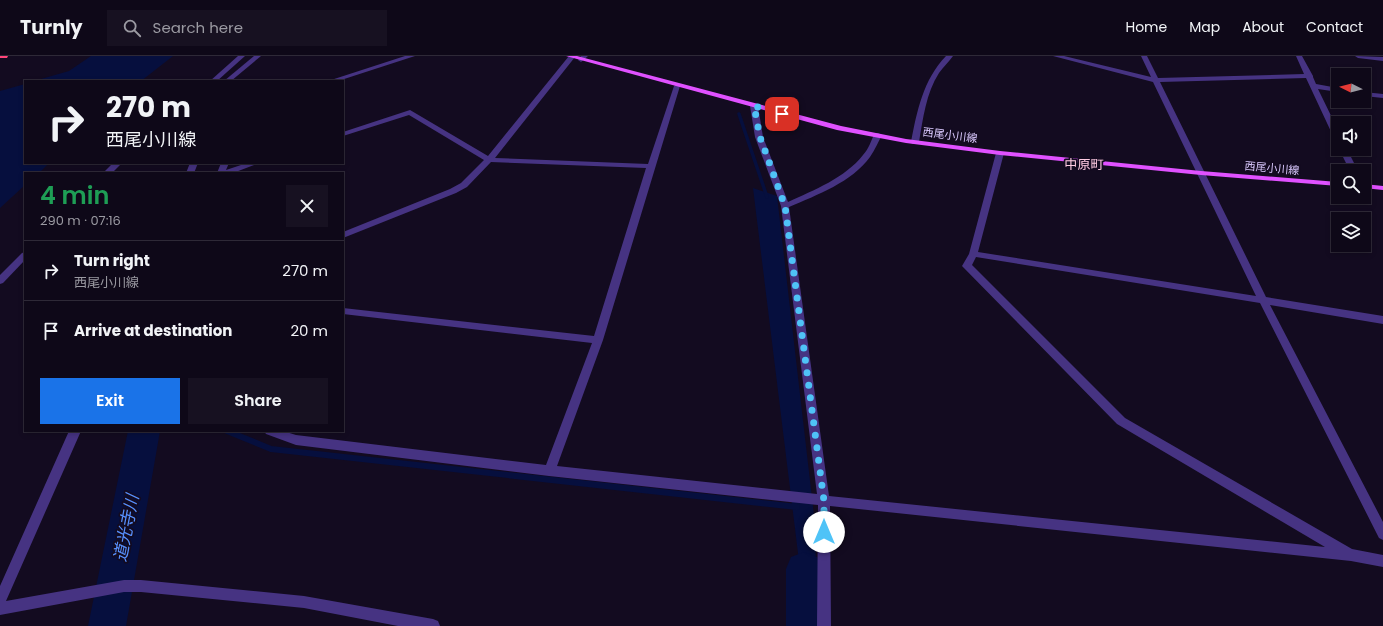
<!DOCTYPE html>
<html lang="en">
<head>
<meta charset="utf-8">
<style>
  :root { --surface:#0e0818; --page:#171121; --text:#f1f3f6; --muted:#9b9aa2; --line:#2e2937; --accent:#1a73e8 }
  body { margin:0; font-family:Poppins,"Noto Sans JP",sans-serif; background:var(--page); color:var(--text); height:100vh; display:flex; flex-direction:column; font-size:15px; white-space:nowrap }
  * { box-sizing:border-box; margin:0 }
  p { font-size:13px; color:var(--muted) }
  .icon { flex:none; width:22px; height:22px; fill:none; stroke:currentColor; stroke-width:2; stroke-linecap:round; stroke-linejoin:round }
  .map { position:relative; flex:1; overflow:hidden }
  .panel { position:absolute; left:24px; top:116px; width:320px; height:260px; display:flex; flex-direction:column; background:var(--surface); border-radius:0px; box-shadow:0 2px 6px #0003,0 0 0 1px var(--line) }
  .panel>* { flex:none }
  .hud { position:absolute; left:24px; top:24px; width:320px; height:84px; border-radius:0px; box-shadow:0 2px 6px #0003,0 0 0 1px var(--line); background:#0e0818; color:var(--text); overflow:hidden }
  .needle { width:26px; rotate:276deg }
  .tools { position:absolute; left:1331px; top:12px; display:grid; gap:8px }
  .tools a { display:grid; place-items:center; width:40px; height:40px; border-radius:0px; background:var(--surface); box-shadow:0 2px 6px #0003,0 0 0 1px var(--line); font-size:20px }
  .pin { position:absolute; display:grid; place-items:center; width:34px; height:34px; color:#fff; margin:-17px; border-radius:8px; box-shadow:0 2px 6px #0006 }
  .me { position:absolute; width:44px; margin:-22px; rotate:0deg; stroke-linejoin:round; filter:drop-shadow(0 0 3px #0008) }
  .turn { display:flex; align-items:center; gap:14px; height:84px; padding:0 16px; font-size:18px }
  .turn .icon { width:52px; height:52px; stroke-width:2.5 }
  .turn b { display:block; font-size:28px; line-height:34px }
  .round { display:grid; place-items:center; flex:none; width:42px; height:42px; border-radius:0px; background:var(--page) }
  .head { display:flex; align-items:center; justify-content:space-between; height:68px; padding:0 16px }
  h1 { font-size:24px; font-weight:600; line-height:30px; color:#1e9e55 }
  .button { display:flex; gap:8px; margin-top:auto; padding:8px 16px }
  .button a { flex:1; height:46px; border-radius:0px; background:var(--accent); color:#fff; font-size:16px; font-weight:600; line-height:46px; text-align:center }
  .button a+a { background:var(--page); color:var(--text) }
  ul { padding:0; list-style:none }
  li { display:flex; align-items:center; gap:12px; height:60px; padding:0 16px; border-top:1px solid var(--line) }
  li div { flex:1 }
  li b { display:block; font-size:15px }
  li em { font-style:normal }
  header { display:flex; align-items:center; gap:24px; box-sizing:border-box; height:56px; padding:0 20px; background:var(--surface); border-bottom:1px solid var(--line) }
  header strong { font-size:19px }
  nav { display:flex; gap:22px; margin-inline-start:auto; font-size:14px }
  .search { width:280px; height:36px; background:var(--page); display:flex; align-items:center; gap:10px; box-sizing:border-box; padding:0 14px; border-radius:0px; color:var(--muted); font-size:15px }
  .map>svg:first-child { display:block }
</style>
</head>
<body>
<header>
<strong>Turnly</strong>
<div class="search"><svg class="icon" aria-label="search" viewBox="0 0 24 24"><circle cx="10" cy="10" r="6"/><path d="M15 15l6 6"/></svg>Search here</div>
<nav><a>Home</a><a>Map</a><a>About</a><a>Contact</a></nav>
</header>
<div class="map">
<svg width="1383" height="570" viewBox="0 0 1383 570">
  <rect width="100%" height="100%" fill="#130b20"/>
  <!-- water -->
  <g fill="#060f3e">
    <polygon points="91,0 173,0 141,25 34,25 69,15"/>
    <polygon points="25,28 25,107 49,107 39,117 25,117 25,129 0,152 0,35"/>
    <polygon points="753,132 777,140 815,468 817,570 807,570"/>
  </g>
  <g fill="none" stroke-linecap="round" stroke-linejoin="round">
    <!-- stream-far1 -->
    <polyline stroke="#060f3e" stroke-width="3.5" points="739,58 767,141"/>
    <!-- stream -->
    <polyline stroke="#060f3e" stroke-width="6" points="227,375 271,393 797,451"/>
    <!-- river -->
    <g fill="#060f3e" fill-rule="evenodd">
      <polygon points="128,375 160,375 126,570 88,570"/>
      <polygon points="804,496 817,501 822,513 824,570 786,570 786,513 791,501"/>
    </g>
    <!-- minor -->
    <g fill="#463382" fill-rule="evenodd">
      <polygon points="238,0 245,0 217,25 210,25"/>
      <polygon points="254,0 261,0 231,25 224,25"/>
      <polygon points="405,0 415,0 338,25 328,25"/>
      <path d="M569,0L575,1L495,102L648,108L674,30L677,28L680,30L603,284L557,410L817,438L781,150L755,81L750,50L754,48L758,50L763,81L788,146C814,134 845,122 863,99C869,93 871,84 875,77H878L882,79C878,86 875,94 870,101C852,126 817,139 789,151L829,440L1325,491L1117,368L962,210L969,198L996,97L1000,95L1004,97L978,196L1256,240L1153,26L1053,0H1064L1151,21L1141,0H1147L1158,22L1304,18L1296,0H1302L1313,20V21L1316,28L1338,32V36L1318,33L1338,74V84L1334,82L1306,22L1160,26L1266,241L1383,260V268L1270,249L1383,466V484L1379,482L1260,247L976,201L972,209L1125,362L1352,493L1383,499V511L1351,505L830,450L831,570H817L818,449L549,420L296,389L266,378L264,375H283L296,379L546,409L592,287L343,258V252L594,280L646,112L491,106L467,131L456,137L343,182V176L450,133L461,127L484,104L409,59L343,80V76L410,54L488,100Z"/>
      <polygon points="581,0 588,0 581,6 578,4"/>
      <path d="M946,0H953C949,6 943,11 939,17C926,37 923,63 919,86L915,88H912L911,86C917,55 923,24 946,0Z"/>
      <polygon points="1355,0 1383,1 1383,5 1358,2"/>
      <polygon points="1364,36 1383,38 1383,42 1364,40"/>
      <polygon points="1339,93 1347,93 1358,115 1350,115"/>
      <polygon points="113,107 122,107 112,117 103,117"/>
      <polygon points="190,107 198,107 194,117 186,117"/>
      <polygon points="221,107 229,107 226,114 247,107 259,107 233,117 217,117"/>
      <polygon points="25,196 25,204 3,227 0,228 0,219 22,197"/>
      <polygon points="69,375 81,375 6,545 124,524 141,524 304,540 433,563 438,565 440,570 398,570 304,552 141,536 124,536 0,559 0,530"/>
    </g>
    <!-- major -->
    <g fill="#e051ff" fill-rule="evenodd">
      <polygon points="566,0 577,0 841,70 906,83 1000,95 1201,115 1338,126 1338,130 1201,119 1000,99 906,87 837,74"/>
      <polygon points="1364,128 1383,130 1383,134 1364,132"/>
    </g>
    <!-- highway -->
    <polygon fill="#ff457a" fill-rule="evenodd" points="0,0 8,0 7,2 0,2"/>
  </g>
  <g fill="none" stroke-linecap="round" stroke-linejoin="round">
    <!-- route -->
    <polyline stroke="#4fc3f7" stroke-width="7" stroke-dasharray="0 12.6" points="782,58 754,50 760,81 785,150 824,445 824,476"/>
  </g>
  <g text-anchor="middle" stroke-width="3.5" stroke-linejoin="round" paint-order="stroke">
    <!-- far-street labels -->
    <g font-size="11" fill="#dbcaff" stroke="#130b20">
      <text transform="translate(950 79) rotate(7)" y="4">西尾小川線</text>
      <text transform="translate(1272 112) rotate(5)" y="4">西尾小川線</text>
    </g>
    <!-- far-quarter labels -->
    <g font-size="13" fill="#ffcce3" stroke="#130b20">
      <text x="1084" y="113">中原町</text>
    </g>
    <!-- near-water labels -->
    <g font-size="17" font-style="italic" fill="#5891ff" stroke="#130b20">
      <text transform="translate(126 472) rotate(-79)" y="6">道光寺川</text>
    </g>
  </g>
</svg>
<div class="tools">
<a><svg class="needle" viewBox="-14 -14 28 28"><path d="M0-13l5 13h-10z" fill="#e53935"/><path d="M0 13l5-13h-10z" fill="#9b9aa2"/></svg></a>
<a><svg class="icon" aria-label="sound" viewBox="0 0 24 24"><path d="M4 9h4l5-4v14l-5-4H4zM17 9q2 3 0 6"/></svg></a>
<a><svg class="icon" aria-label="search" viewBox="0 0 24 24"><circle cx="10" cy="10" r="6"/><path d="M15 15l6 6"/></svg></a>
<a><svg class="icon" aria-label="layers" viewBox="0 0 24 24"><path d="M12 4l9 5-9 5-9-5zM3 14l9 5 9-5"/></svg></a>
</div>
<div class="pin" style="left:782px;top:58px;background:#d93025"><svg class="icon" aria-label="arrive" viewBox="0 0 24 24"><path d="M6 21V4h12l-3 4 3 4H6"/></svg></div>
<svg class="me" style="left:824px;top:476px" viewBox="-20 -20 40 40"><circle r="19" fill="#fff"/><path d="M0-13L10 11 0 6-10 11z" fill="#4fc3f7"/></svg>
<div class="hud">
<div class="turn"><svg class="icon" aria-label="right" viewBox="0 0 24 24"><path d="M7 20v-9h11M14 6l5 5-5 5"/></svg><div><b>270 m</b>西尾小川線</div></div>
</div>
<section class="panel">
<div class="head"><div><h1>4 min</h1><p>290 m · 07:16</p></div><a class="round"><svg class="icon" aria-label="close" viewBox="0 0 24 24"><path d="M6 6l12 12M18 6L6 18"/></svg></a></div>
<ul>
<li><svg class="icon" aria-label="right" viewBox="0 0 24 24"><path d="M7 20v-9h11M14 6l5 5-5 5"/></svg><div><b>Turn right</b><p>西尾小川線</p></div><em>270 m</em></li>
<li><svg class="icon" aria-label="arrive" viewBox="0 0 24 24"><path d="M6 21V4h12l-3 4 3 4H6"/></svg><div><b>Arrive at destination</b></div><em>20 m</em></li>
</ul>
<div class="button"><a>Exit</a><a>Share</a></div>
</section>
</div>
</body>
</html>
